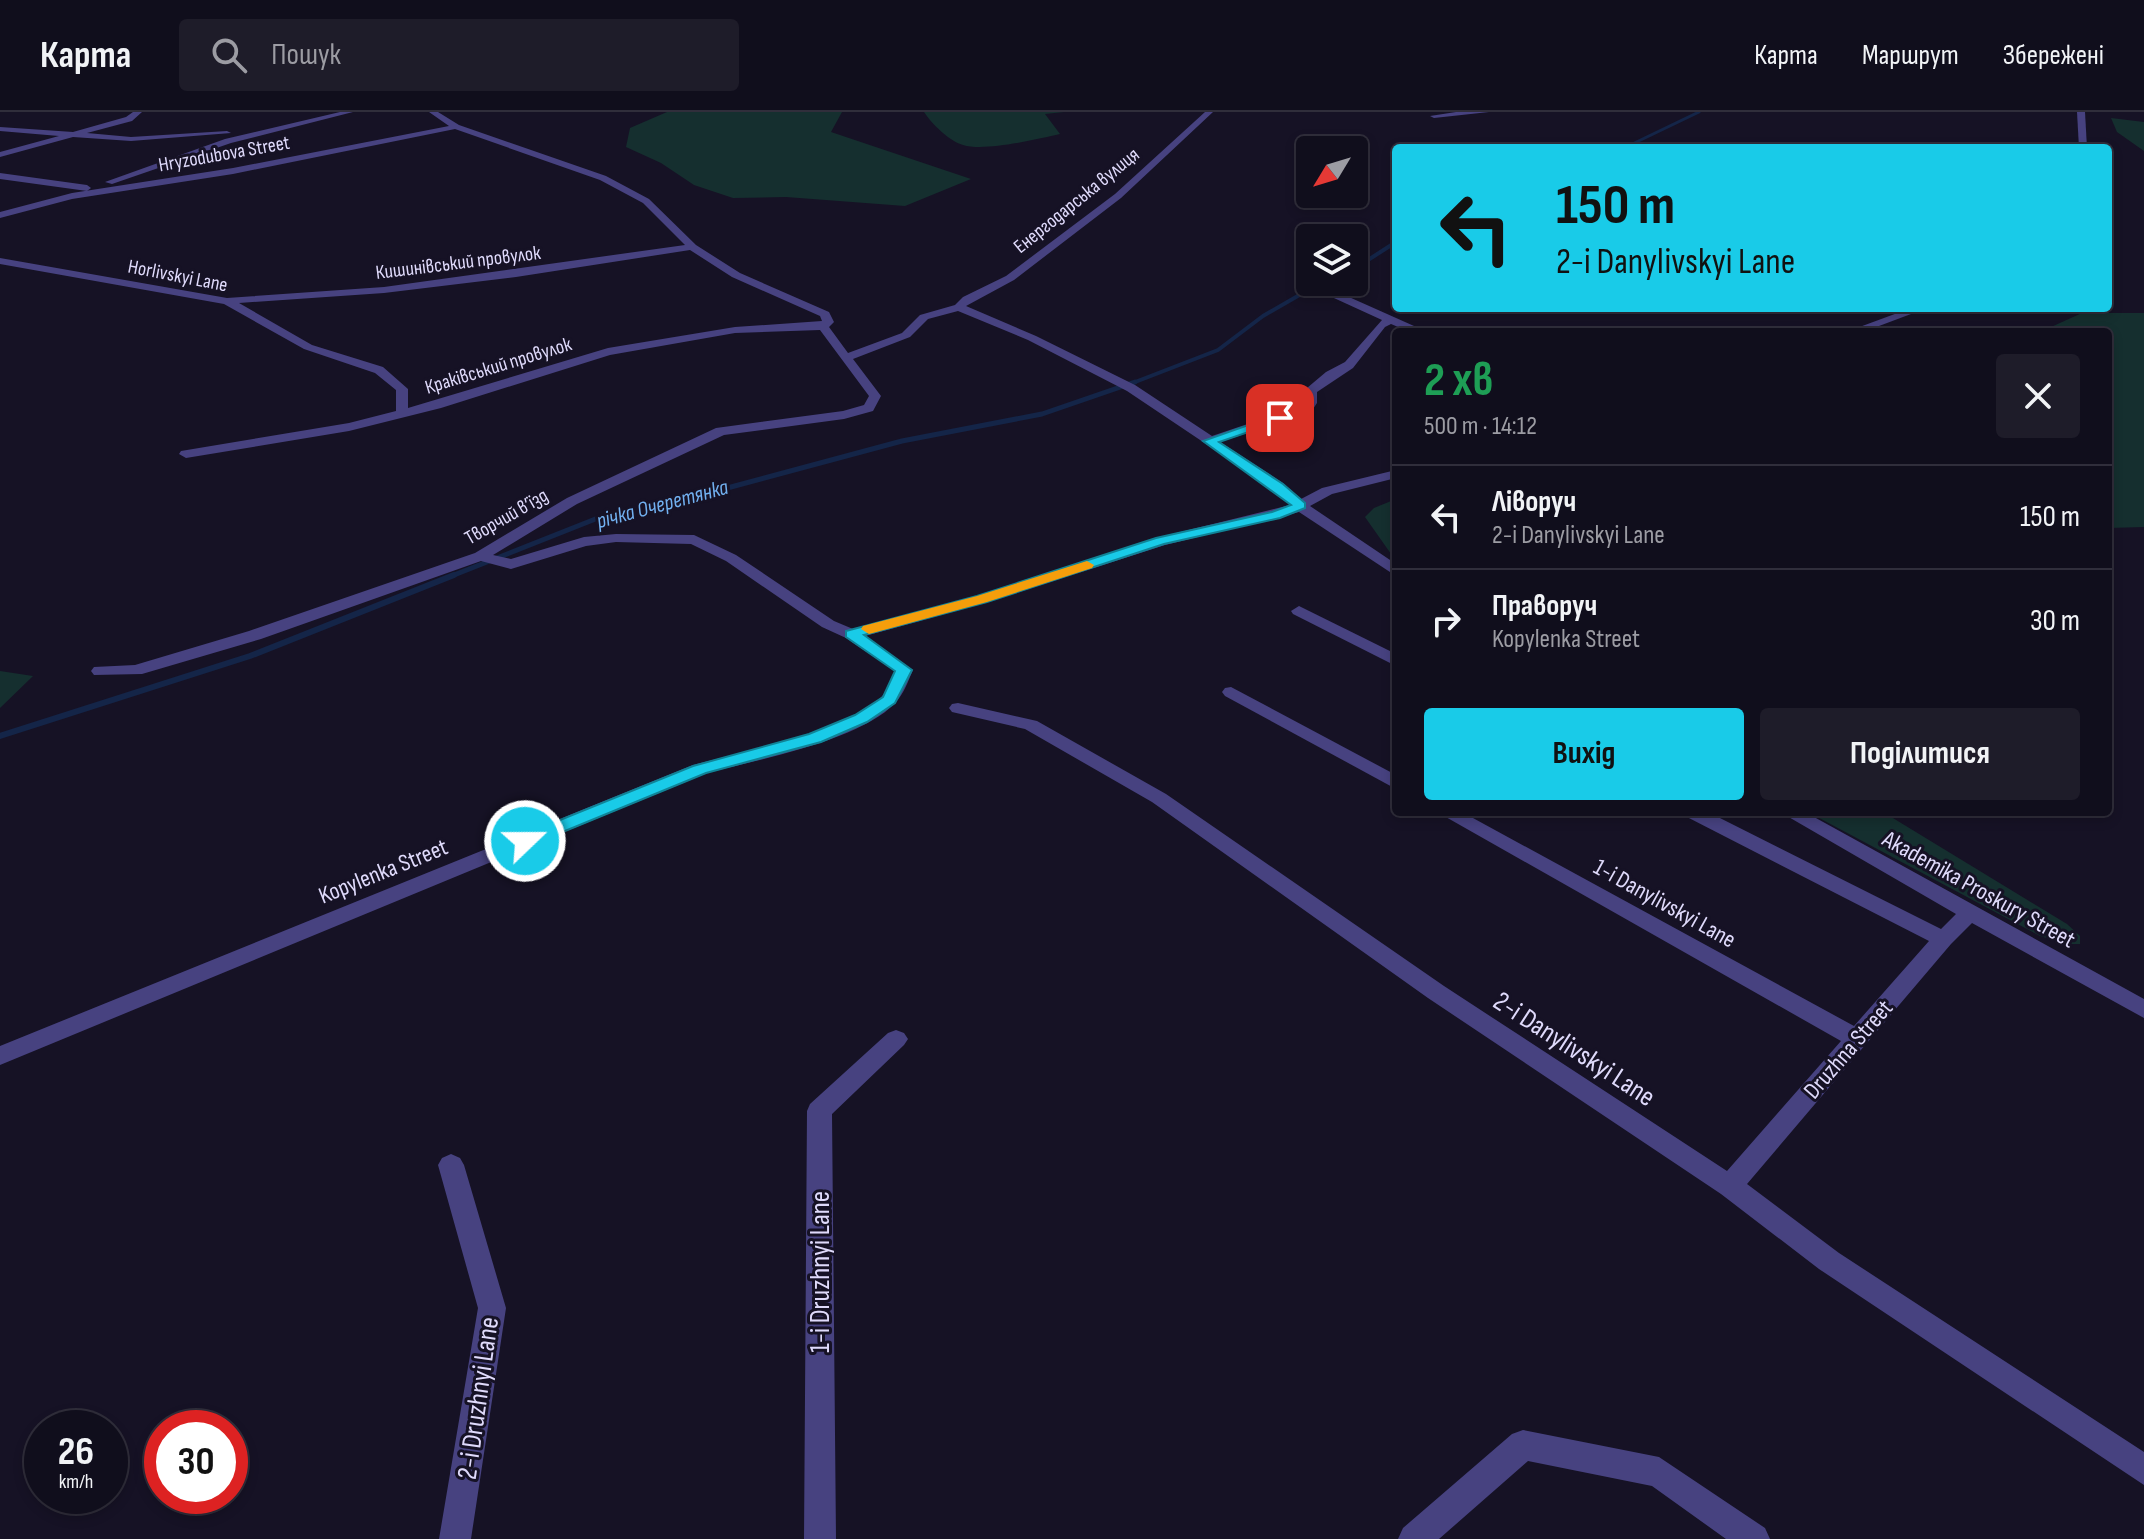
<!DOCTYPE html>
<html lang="uk">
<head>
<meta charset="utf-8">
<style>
  :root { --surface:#100e1c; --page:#1e1c29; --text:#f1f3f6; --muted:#9c9ca3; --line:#302e3b; --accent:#19cbe8 }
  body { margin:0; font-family:"Sofia Sans Condensed",sans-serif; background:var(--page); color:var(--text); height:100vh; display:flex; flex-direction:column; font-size:30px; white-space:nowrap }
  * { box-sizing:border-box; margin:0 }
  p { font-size:26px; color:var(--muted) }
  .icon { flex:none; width:44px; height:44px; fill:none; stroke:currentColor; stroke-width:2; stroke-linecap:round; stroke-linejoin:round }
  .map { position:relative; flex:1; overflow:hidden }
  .side { position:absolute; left:1392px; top:216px; width:720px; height:488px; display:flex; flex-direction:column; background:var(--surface); border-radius:8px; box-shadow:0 4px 12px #0003,0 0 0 2px var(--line) }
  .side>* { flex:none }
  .banner { position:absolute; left:1392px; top:32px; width:720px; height:168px; border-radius:8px; box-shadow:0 4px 12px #0003,0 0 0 2px var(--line); background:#19cbe8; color:#111; overflow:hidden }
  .needle { width:52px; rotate:232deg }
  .tools { position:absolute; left:1296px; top:24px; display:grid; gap:16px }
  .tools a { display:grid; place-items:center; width:72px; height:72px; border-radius:8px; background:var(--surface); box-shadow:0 4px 12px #0003,0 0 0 2px var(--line); font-size:40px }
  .speed { position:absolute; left:24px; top:1298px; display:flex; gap:16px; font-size:40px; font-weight:700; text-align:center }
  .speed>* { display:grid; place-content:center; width:104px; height:104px; border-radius:50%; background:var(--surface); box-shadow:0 4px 12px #0003,0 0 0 2px var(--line); line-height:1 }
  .speed small { font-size:20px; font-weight:400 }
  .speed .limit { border:12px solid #d22; background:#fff; color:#111 }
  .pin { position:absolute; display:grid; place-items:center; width:68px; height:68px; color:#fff; margin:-34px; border-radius:16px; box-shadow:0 4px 12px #0006 }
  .me { position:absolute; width:88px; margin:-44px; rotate:68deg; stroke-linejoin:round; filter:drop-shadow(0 0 6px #0008) }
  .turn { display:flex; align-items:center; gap:28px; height:168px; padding:0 32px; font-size:36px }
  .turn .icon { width:104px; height:104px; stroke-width:2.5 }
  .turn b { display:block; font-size:56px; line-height:68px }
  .round { display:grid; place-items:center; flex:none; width:84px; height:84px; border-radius:8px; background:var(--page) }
  .summary { display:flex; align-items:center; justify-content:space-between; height:136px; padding:0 32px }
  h1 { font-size:48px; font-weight:700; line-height:60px; color:#1e9e55 }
  .button { display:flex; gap:16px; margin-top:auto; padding:16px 32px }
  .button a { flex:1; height:92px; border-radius:8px; background:var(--accent); color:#111; font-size:32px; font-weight:700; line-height:92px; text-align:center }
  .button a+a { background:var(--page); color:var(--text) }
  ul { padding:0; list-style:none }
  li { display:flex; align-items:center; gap:24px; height:104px; padding:0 32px; border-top:2px solid var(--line) }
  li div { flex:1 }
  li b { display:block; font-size:30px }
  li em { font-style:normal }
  header { display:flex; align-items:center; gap:48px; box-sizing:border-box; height:112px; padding:0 40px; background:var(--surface); border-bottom:2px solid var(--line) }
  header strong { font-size:38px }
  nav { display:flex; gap:44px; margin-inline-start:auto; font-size:28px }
  .search { width:560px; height:72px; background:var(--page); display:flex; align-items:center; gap:20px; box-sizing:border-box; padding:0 28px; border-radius:8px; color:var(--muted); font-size:30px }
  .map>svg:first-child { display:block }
</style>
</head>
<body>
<header>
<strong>Карта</strong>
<div class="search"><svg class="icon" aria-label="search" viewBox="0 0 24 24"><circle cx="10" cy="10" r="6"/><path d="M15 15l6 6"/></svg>Пошук</div>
<nav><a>Карта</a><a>Маршрут</a><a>Збережені</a></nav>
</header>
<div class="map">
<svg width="2144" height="1427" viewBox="0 0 2144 1427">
  <rect width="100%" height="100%" fill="#161225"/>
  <!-- green -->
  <g fill="#152f2f">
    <polygon points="667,0 842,0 831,20 971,67 905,94 786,85 733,86 694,73 661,51 626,35 630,16"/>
    <path d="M924,0H1064L1045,2L1060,22C1037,27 985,40 963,33C949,29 932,12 924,0Z"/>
    <polygon points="2111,6 2144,10 2144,39 2117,20"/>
    <polygon points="2082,201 2144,201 2144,415 2108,416 2108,220 2040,220"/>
    <polygon points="1396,387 1396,449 1365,405 1374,396"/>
    <polygon points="0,559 33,564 0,596"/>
    <polygon points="1808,700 1883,700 2067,812 2080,824 2080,832 2066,832 2040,824"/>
  </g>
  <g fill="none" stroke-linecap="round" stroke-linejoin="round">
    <!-- stream-far3 -->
    <polyline stroke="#142548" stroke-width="3" points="1624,36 1699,0"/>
    <!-- stream-far2 -->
    <g stroke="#142548" stroke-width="4">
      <polyline points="1354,157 1396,130"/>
      <polyline points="1130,272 1218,238 1263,204 1322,170"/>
    </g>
    <!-- stream-far1 -->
    <polyline stroke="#142548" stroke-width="5" points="449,465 603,404 690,386 902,329 1042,302 1135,270"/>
    <!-- stream -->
    <polyline stroke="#142548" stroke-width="6" points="0,624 250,544 454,463"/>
    <!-- minor -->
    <g fill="#474280" fill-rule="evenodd">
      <polygon points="133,0 142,0 132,9 87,21 131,25 227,19 231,21 131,29 73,25 0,45 0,40 59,24 0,19 0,15 73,20 126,5"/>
      <polygon points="340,0 353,0 231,31 112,72 105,70 225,27"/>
      <path d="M429,0H438L459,13L606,64L649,87L696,133L740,161L829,200L834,210L829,215L848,241L902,221L920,203L955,193L963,185L1006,164L1115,82L1205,0H1213L1121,86L1014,168L966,194L1036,224L1135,273L1212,324L1301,294L1307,276L1326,260L1345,250L1382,208L1323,181V177H1331L1423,218L1425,220H1410L1391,212L1385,215L1353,256L1317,280V291L1311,300L1220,330L1283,371L1301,387L1322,376L1396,358V366L1332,382L1310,394L1396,452V464L1299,400L1165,433L988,490L865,524L913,558C908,569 904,582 895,591C861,628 757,648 707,661L0,953V934L693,653C739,641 855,618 884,582C889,576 892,567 895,559L846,526L822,515L726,449L691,432L616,430L586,434L511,457L481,449L261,527L142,562L94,563L91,559L94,555L135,553L249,519L475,441L567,386L716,316L843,299L864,293L869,284L820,218L735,221L610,243L441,296L349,319L186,346L179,342L181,339L349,311L396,299V278L375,261L304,237L224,192L0,152V146L227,186L384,175L685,133L643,91L600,68L455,17L233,62L72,87L0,106V100L72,81L233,56L449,14ZM690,138L732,165L820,204L822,209L735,215L608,236L408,296V277L383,255L312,233L239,191L384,181L516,165ZM958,199L1028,228L1127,279L1273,377L1290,393L1156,426L976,484L853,517L834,509L736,443L694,423L616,422L584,425L511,447L493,443L577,392L724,323L844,307L873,299L881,284L853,247L910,225L928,207Z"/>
      <polygon points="1456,0 1489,0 1434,6 1430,4"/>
      <polygon points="2077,0 2085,0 2087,36 2079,36"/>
      <polygon points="0,61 87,73 91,76 87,79 0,67"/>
      <polygon points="1911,196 1927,196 1863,220 1846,220"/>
      <polygon points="1299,494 1396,542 1396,554 1293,502 1291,499"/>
      <polygon points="1231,575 1396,663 1396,677 1225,584 1222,580 1225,576"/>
      <polygon points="958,591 1037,609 1166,682 1444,874 1727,1059 1841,929 1437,700 1462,700 1854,914 1929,829 1685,704 1682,700 1708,700 1941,817 1956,802 1780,700 1805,700 2144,887 2144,906 1972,811 1951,832 1747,1072 1839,1141 2144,1340 2144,1373 1819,1157 1721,1082 1428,886 1152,690 1025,617 952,600 949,596 952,592"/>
      <polygon points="896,918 904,921 908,927 904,933 832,1002 836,1427 804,1427 807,999 810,992 888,921"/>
      <polygon points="451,1042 460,1046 464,1053 506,1196 471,1427 439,1427 478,1196 438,1053 442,1046"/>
      <polygon points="1523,1318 1659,1345 1765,1416 1770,1427 1726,1427 1652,1374 1528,1349 1439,1427 1398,1427 1403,1416 1512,1322"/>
    </g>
  </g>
  <!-- route -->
  <polygon fill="#19cbe8" stroke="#108497" stroke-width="2" points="1280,302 1285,306 1284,308 1219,330 1283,372 1305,391 1305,396 1280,406 1164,432 987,490 864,523 912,558 895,591 867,610 821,630 706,661 531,733 525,735 516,729 518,725 693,654 809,622 855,603 883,585 895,559 846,525 846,519 977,484 1156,426 1272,400 1291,393 1203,329"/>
  <!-- slow -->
  <polygon fill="#f59e0b" points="1087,449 1094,453 1092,456 987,490 869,522 861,517 863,514 977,484"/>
  <g text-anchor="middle" stroke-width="6" stroke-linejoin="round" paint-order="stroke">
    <!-- far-street labels -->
    <g font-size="20" fill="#dfdafb" stroke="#161225">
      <text transform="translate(224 41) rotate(-10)" y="7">Hryzodubova Street</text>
      <text transform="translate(1076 88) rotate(-39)" y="7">Енергодарська вулиця</text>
      <text transform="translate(458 150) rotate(-7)" y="7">Кишинівський провулок</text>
      <text transform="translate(178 163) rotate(11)" y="7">Horlivskyi Lane</text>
      <text transform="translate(498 253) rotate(-17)" y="7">Краківський провулок</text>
      <text transform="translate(506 404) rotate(-30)" y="7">Творчий в’їзд</text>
    </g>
    <!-- far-water labels -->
    <g font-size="22" font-style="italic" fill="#72b1f1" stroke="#161225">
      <text transform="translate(662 391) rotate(-15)" y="8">річка Очеретянка</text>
    </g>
    <!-- street labels -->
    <g font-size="24" fill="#dfdafb" stroke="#161225">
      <text transform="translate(383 759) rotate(-22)" y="8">Kopylenka Street</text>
      <text transform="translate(1979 777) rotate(29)" y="8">Akademika Proskury Street</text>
      <text transform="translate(1665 791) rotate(29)" y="8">1-i Danylivskyi Lane</text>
      <text transform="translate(1848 937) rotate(-49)" y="8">Druzhna Street</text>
    </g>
    <!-- near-street labels -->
    <g font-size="28" fill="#dfdafb" stroke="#161225">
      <text transform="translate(1575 936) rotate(33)" y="10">2-i Danylivskyi Lane</text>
      <text transform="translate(819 1160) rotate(-90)" y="10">1-i Druzhnyi Lane</text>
      <text transform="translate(477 1286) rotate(-82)" y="10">2-i Druzhnyi Lane</text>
    </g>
  </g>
</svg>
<div class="tools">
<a><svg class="needle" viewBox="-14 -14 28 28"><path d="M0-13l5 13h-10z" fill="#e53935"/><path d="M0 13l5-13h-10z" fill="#9c9ca3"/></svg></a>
<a><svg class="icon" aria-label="layers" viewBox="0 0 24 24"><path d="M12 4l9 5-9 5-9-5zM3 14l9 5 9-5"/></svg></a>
</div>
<div class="speed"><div>26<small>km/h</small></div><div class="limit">30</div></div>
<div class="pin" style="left:1280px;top:306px;background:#d93025"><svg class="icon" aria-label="arrive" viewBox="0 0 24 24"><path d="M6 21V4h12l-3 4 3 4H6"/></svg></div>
<svg class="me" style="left:525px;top:729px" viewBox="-20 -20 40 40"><circle r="17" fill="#19cbe8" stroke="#fff" stroke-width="3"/><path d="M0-11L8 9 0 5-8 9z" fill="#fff"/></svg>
<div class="banner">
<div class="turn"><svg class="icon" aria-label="left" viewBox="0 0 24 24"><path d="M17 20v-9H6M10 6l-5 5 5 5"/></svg><div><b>150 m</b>2-i Danylivskyi Lane</div></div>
</div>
<section class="side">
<div class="summary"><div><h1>2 хв</h1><p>500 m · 14:12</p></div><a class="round"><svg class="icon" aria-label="close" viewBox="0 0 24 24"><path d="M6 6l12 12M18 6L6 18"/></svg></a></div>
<ul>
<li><svg class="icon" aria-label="left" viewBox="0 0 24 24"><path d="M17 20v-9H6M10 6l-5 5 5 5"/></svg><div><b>Ліворуч</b><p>2-i Danylivskyi Lane</p></div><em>150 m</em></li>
<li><svg class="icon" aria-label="right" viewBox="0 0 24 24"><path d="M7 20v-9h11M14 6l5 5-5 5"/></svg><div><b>Праворуч</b><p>Kopylenka Street</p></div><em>30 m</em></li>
</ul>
<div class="button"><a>Вихід</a><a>Поділитися</a></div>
</section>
</div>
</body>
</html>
